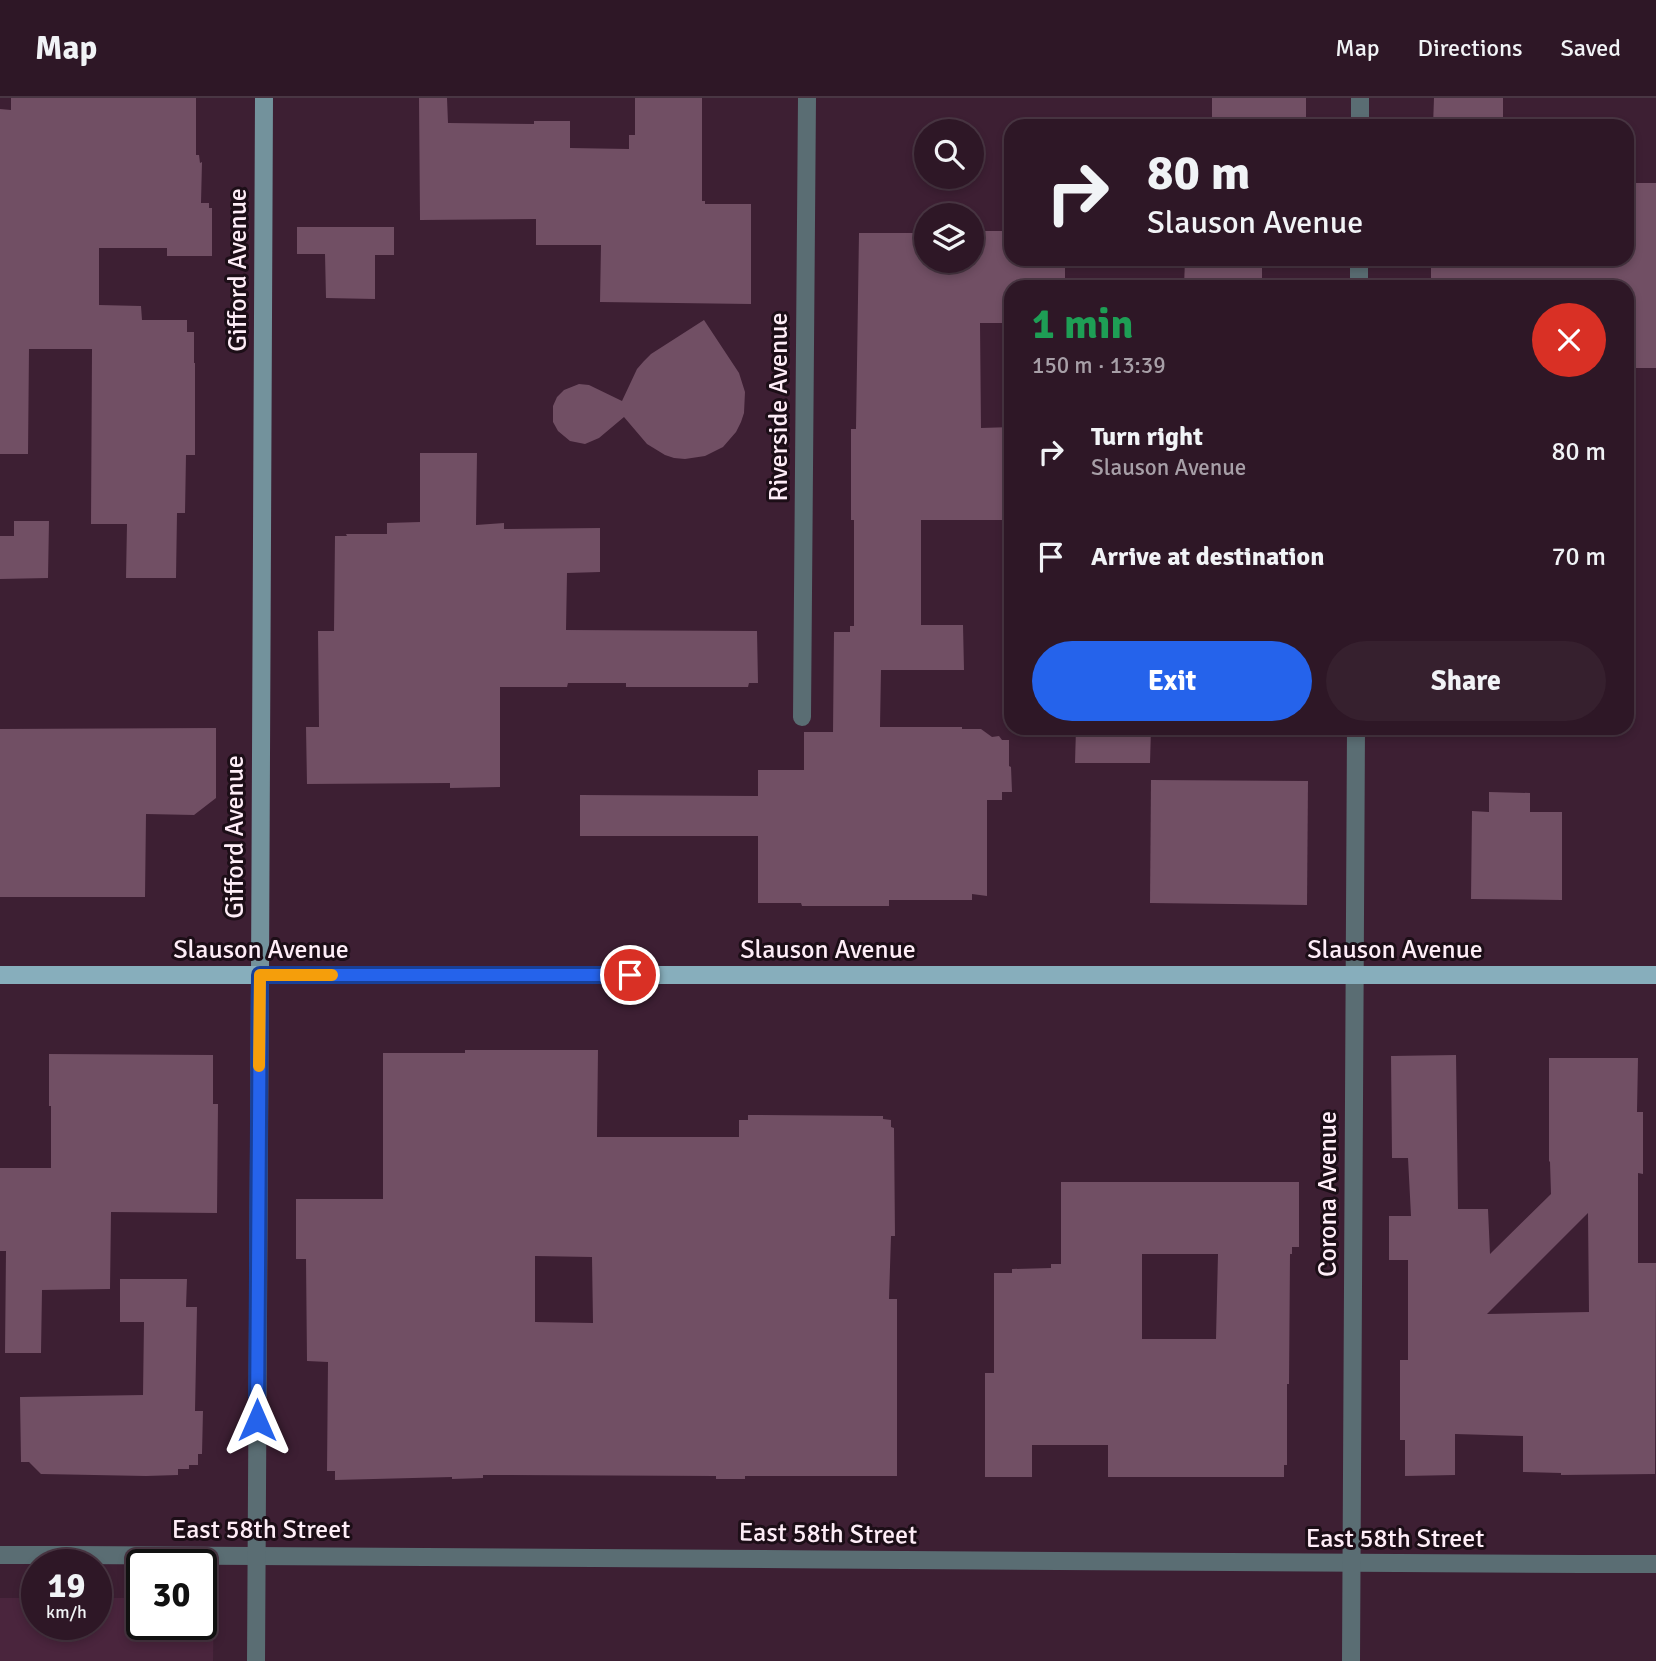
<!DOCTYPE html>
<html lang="en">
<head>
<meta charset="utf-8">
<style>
  :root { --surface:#2e1726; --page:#36202e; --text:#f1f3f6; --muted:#a79fa7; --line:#493643; --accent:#2563eb }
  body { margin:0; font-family:Signika,sans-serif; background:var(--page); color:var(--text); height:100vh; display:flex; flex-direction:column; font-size:26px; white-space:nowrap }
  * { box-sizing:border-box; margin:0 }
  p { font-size:23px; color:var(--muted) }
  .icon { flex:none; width:38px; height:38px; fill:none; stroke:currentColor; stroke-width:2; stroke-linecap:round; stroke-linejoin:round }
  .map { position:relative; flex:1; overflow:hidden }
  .side { position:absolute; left:1004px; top:182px; width:630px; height:455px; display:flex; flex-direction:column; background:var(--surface); border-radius:21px; box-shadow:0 4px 10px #0003,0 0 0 2px var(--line) }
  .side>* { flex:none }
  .banner { position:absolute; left:1004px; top:21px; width:630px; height:147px; border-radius:21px; box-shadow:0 4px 10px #0003,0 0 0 2px var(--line); background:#2e1726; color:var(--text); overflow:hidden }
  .fabs { position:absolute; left:914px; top:21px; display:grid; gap:14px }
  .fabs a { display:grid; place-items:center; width:70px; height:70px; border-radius:50%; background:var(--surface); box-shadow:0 4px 10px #0003,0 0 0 2px var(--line); font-size:35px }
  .speed { position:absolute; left:21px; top:1451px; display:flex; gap:14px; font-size:35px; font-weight:700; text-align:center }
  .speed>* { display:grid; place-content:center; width:91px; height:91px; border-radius:50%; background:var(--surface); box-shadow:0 4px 10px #0003,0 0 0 2px var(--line); line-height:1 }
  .speed small { font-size:18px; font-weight:400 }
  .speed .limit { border:4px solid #111; border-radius:10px; background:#fff; color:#111 }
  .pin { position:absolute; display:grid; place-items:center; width:60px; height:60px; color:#fff; margin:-30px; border:4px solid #fff; border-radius:50%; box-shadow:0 2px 7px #0007 }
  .me { position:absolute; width:77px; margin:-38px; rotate:0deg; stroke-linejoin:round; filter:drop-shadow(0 0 5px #0008) }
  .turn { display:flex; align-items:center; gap:24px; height:147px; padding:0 28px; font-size:32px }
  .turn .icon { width:91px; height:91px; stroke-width:2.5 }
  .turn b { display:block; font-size:49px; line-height:60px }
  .round { display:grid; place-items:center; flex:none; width:74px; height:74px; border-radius:37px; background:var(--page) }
  .overview { display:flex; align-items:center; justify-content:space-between; height:119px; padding:0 28px }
  h1 { font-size:42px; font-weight:700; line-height:52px; color:#1e9e55 }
  .action { display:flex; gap:14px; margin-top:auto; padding:14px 28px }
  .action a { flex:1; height:80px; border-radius:42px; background:var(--accent); color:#fff; font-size:28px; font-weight:700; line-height:80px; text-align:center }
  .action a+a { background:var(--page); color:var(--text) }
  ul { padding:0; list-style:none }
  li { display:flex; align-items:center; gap:21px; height:105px; padding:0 28px }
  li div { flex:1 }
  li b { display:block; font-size:26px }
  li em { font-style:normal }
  header { display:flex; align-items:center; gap:42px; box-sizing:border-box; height:98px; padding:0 35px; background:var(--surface); border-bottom:2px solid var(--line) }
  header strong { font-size:33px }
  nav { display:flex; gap:38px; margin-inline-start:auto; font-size:24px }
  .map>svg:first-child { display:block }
</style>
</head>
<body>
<header>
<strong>Map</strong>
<nav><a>Map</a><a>Directions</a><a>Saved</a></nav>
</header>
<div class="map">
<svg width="1656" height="1563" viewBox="0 0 1656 1563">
  <rect width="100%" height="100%" fill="#3d1f33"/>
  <!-- built -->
  <polygon fill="#4a253d" points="0,1500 37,1500 37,1526 96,1526 96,1500 142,1500 142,1526 201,1526 201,1500 208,1500 214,1506 213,1563 0,1563"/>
  <!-- building -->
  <g fill="#714f64" fill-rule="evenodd">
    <polygon points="11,0 196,0 196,57 199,57 200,65 202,64 201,105 209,105 209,110 212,110 212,158 167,158 167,150 99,150 99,207 141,208 142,222 187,222 187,234 194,234 194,265 195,265 195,357 186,357 185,415 177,415 176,480 126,480 127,426 91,426 92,251 29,251 28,356 0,356 0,11 11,12"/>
    <polygon points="419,0 447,0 448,25 534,26 534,23 570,23 570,50 629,51 629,37 635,37 635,0 702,0 702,103 705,103 705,106 751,106 751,206 600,204 601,147 536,147 536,121 420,122"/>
    <rect x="1212" y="0" width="94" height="28"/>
    <polygon points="1434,0 1503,0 1503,28 1433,28"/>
    <polygon points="1628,85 1656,85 1656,270 1628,270 1628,189 1431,189 1431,161 1628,161"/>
    <polygon points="297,129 394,129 394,157 375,157 375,201 326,200 325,156 297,156"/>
    <polygon points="971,133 1012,133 1012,161 1065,161 1065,189 1012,189 1012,225 980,225 981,330 1012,329 1012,422 921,422 921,527 963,527 964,572 881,572 880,629 962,629 962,631 981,631 992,639 999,638 1002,642 1009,642 1009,668 1011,669 1012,694 1002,694 1002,702 987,702 987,798 972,796 972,802 889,802 889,808 802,808 801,805 758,805 758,738 580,738 580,697 758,698 758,672 804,672 804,634 833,634 834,534 850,534 850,528 854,528 854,422 851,422 851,331 856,331 859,135 926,135 926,163 971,163"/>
    <polygon points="1185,161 1262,161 1262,189 1184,189"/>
    <polygon points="704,222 739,275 745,294 744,315 741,324 736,334 723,349 705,358 685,361 674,360 665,357 647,346 624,319 599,340 585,346 570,343 558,333 553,324 553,308 557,299 564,292 579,286 589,287 622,303 637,271 644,263 651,256"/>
    <polygon points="420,355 477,355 476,427 504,425 504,431 600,430 600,474 567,475 566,532 757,533 758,585 749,585 748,589 626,589 626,585 568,585 567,589 500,589 500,689 450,690 450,685 307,686 306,629 319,629 318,533 334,533 335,438 347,438 346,436 387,436 387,425 420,424"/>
    <polygon points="14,423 49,423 48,480 0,481 0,438 14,438"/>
    <polygon points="216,630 216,700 194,717 146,716 145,799 0,799 0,631"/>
    <polygon points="1076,630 1151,630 1150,665 1075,665"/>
    <polygon points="1151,682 1308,683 1307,807 1150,805"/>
    <polygon points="1489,694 1530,695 1530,714 1562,714 1562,802 1471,801 1472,713 1489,714"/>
    <path d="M465,952H598L597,1039H739V1022H748V1017L883,1018V1021L891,1022V1029L894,1030L895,1138H891L889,1201H897V1378H745V1381H716V1378L483,1377V1380L452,1381V1379L335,1382V1373H327L328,1264L307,1263L306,1161H296V1101H383V955H465ZM535,1158L592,1159L593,1225L535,1224Z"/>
    <polygon points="49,956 213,957 213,1006 218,1006 217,1115 111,1114 110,1191 42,1192 41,1255 5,1255 6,1153 0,1153 0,1070 51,1070 51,1008 49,1008"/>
    <path d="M1456,957L1458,1111H1488L1490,1156L1551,1096L1550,1064L1549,1063V960H1638L1637,1014H1643V1076L1638,1075V1165H1656L1655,1376L1561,1377V1375L1523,1374V1338L1455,1336V1377L1405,1378V1342H1400V1262H1408V1162H1389V1118H1411L1408,1060H1392L1391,958ZM1588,1115L1589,1214L1487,1216Z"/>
    <path d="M1061,1084H1299V1149H1292V1156H1290L1289,1286H1287V1367H1284V1379H1108V1347H1032V1379H985V1275H994V1175H1012V1171L1051,1170V1166H1061ZM1142,1156H1218L1216,1241H1142Z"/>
    <polygon points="120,1181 187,1181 186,1209 197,1209 195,1313 203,1313 202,1356 198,1356 198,1367 189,1367 189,1371 178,1371 178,1377 146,1378 41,1376 29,1364 21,1364 20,1299 143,1297 144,1224 120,1224"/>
  </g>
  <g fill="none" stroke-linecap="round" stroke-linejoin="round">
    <!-- street -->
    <g stroke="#5a6d73" stroke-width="18">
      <polyline points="1360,28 1360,0"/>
      <polyline points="1359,189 1359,161"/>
      <polyline points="802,619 807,0"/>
      <path d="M0,1457C552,1456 1104,1467 1656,1466"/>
      <polyline points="256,1563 260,877"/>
      <polyline points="1351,1563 1356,630"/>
    </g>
    <!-- secondary -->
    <polyline stroke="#73929c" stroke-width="18" points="260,877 264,0"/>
    <!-- primary -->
    <polyline stroke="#87aebc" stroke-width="18" points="0,877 1656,877"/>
  </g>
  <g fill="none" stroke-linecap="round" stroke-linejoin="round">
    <defs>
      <polyline id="route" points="257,1322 260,877 630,877"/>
    </defs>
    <!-- route casing -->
    <use href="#route" stroke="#184099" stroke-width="18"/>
    <!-- route -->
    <use href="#route" stroke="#2563eb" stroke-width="12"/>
    <!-- slow -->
    <polyline stroke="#f59e0b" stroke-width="12" points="259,968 260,877 332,877"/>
  </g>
  <g text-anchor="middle" stroke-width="6" stroke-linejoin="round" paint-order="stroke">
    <!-- street labels -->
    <g font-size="26" fill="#feedf7" stroke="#1c0e17">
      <text transform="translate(237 172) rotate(-90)" y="9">Gifford Avenue</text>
      <text transform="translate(778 309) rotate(-90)" y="9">Riverside Avenue</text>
      <text transform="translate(234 739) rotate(-90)" y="9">Gifford Avenue</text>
      <text x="261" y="860">Slauson Avenue</text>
      <text x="828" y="860">Slauson Avenue</text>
      <text x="1395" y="860">Slauson Avenue</text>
      <text transform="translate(1327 1096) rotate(-90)" y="9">Corona Avenue</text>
      <text x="261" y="1440">East 58th Street</text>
      <text transform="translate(828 1435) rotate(1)" y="9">East 58th Street</text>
      <text x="1395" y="1449">East 58th Street</text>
    </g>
  </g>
</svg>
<div class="fabs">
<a><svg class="icon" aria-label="search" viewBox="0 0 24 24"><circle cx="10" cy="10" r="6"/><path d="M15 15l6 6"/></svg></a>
<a><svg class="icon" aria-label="layers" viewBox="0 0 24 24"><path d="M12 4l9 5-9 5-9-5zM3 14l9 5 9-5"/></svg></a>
</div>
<div class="speed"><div>19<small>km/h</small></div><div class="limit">30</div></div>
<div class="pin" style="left:630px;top:877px;background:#d93025"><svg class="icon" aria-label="arrive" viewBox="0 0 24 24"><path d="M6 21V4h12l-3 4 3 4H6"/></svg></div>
<svg class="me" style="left:257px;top:1322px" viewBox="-20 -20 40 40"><path d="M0-17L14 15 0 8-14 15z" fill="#2563eb" stroke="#fff" stroke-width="4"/></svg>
<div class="banner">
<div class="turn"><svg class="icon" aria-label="right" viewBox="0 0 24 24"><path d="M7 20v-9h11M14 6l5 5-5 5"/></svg><div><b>80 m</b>Slauson Avenue</div></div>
</div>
<section class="side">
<div class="overview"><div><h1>1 min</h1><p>150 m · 13:39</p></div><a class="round" style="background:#d93025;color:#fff"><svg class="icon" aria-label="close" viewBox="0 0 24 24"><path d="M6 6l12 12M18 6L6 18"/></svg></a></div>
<ul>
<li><svg class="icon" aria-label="right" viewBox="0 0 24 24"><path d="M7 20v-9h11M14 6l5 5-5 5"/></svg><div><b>Turn right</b><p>Slauson Avenue</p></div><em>80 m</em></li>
<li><svg class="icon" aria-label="arrive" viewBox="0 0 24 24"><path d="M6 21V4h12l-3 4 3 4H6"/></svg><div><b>Arrive at destination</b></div><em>70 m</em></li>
</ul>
<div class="action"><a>Exit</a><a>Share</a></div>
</section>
</div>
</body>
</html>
